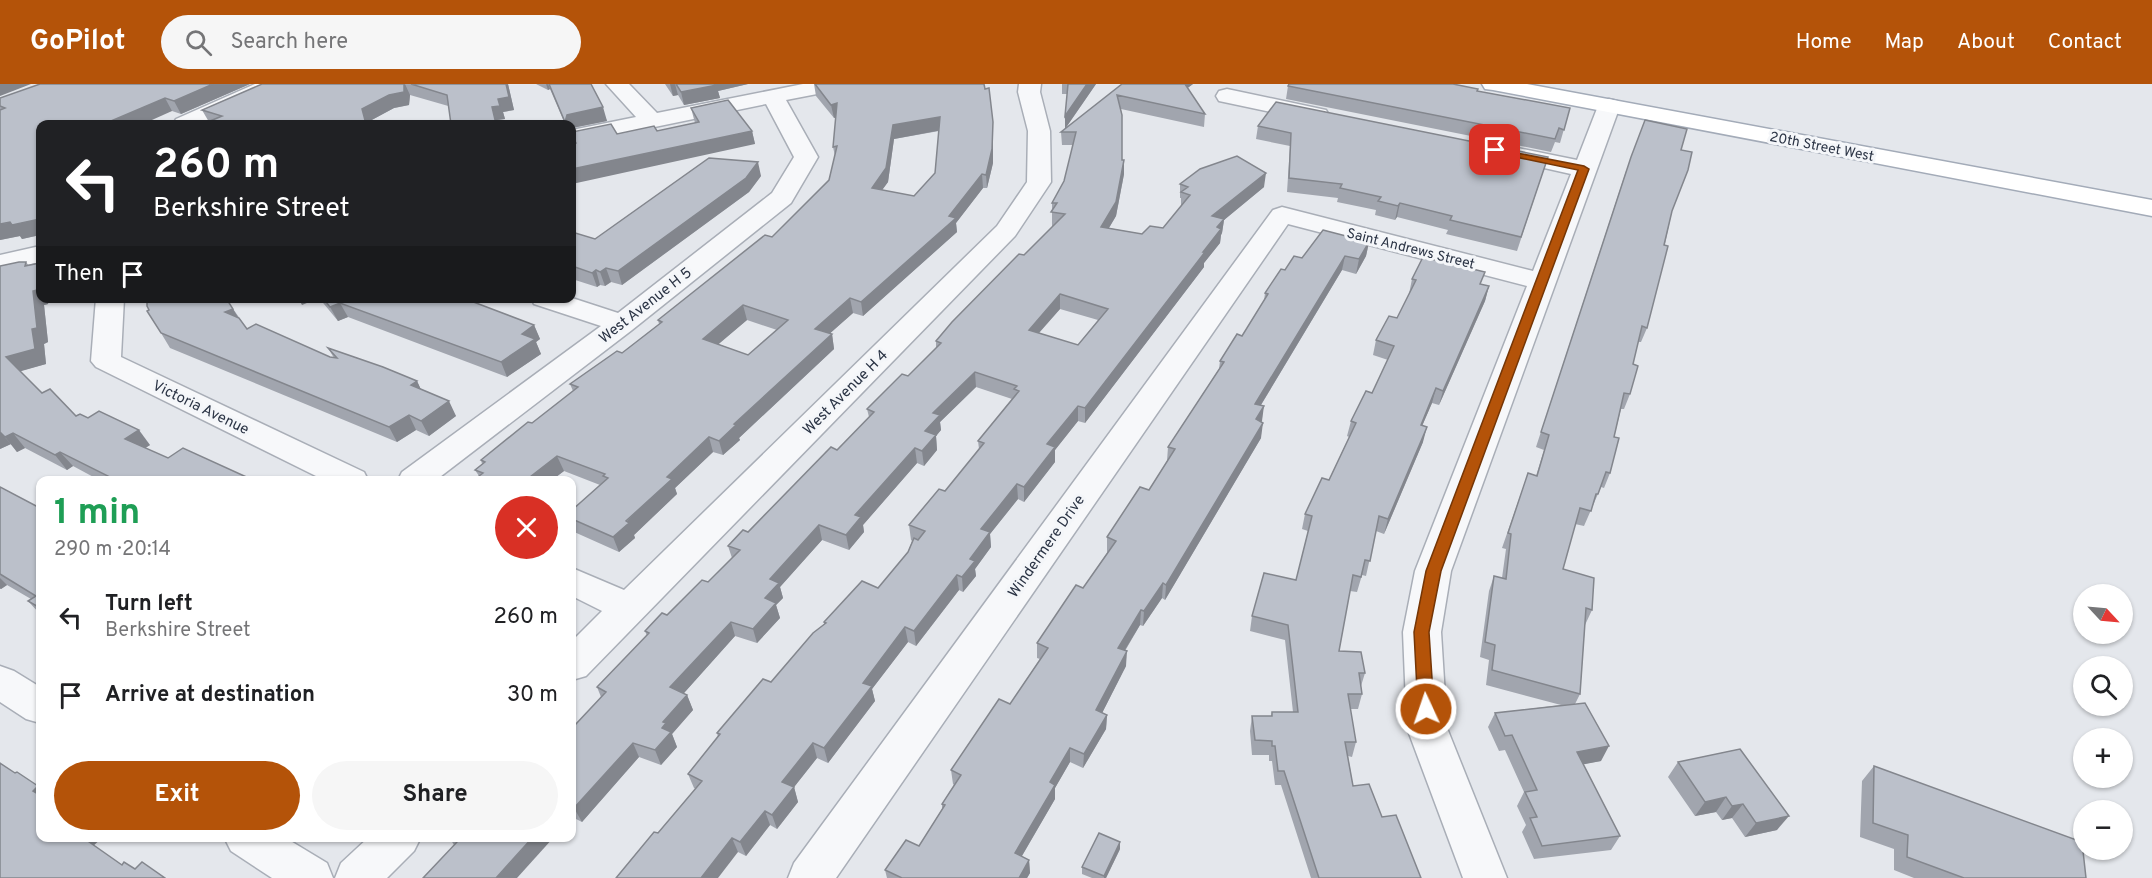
<!DOCTYPE html>
<html lang="en">
<head>
<meta charset="utf-8">
<style>
  :root { --surface:#fff; --page:#f6f6f6; --text:#202124; --muted:#757577; --accent:#b45309 }
  body { margin:0; font-family:Overpass,sans-serif; background:var(--page); color:var(--text); height:100vh; display:flex; flex-direction:column; font-size:22px; white-space:nowrap }
  * { box-sizing:border-box; margin:0 }
  p { font-size:20px; color:var(--muted) }
  .icon { flex:none; width:33px; height:33px; fill:none; stroke:currentColor; stroke-width:2; stroke-linecap:round; stroke-linejoin:round }
  .map { position:relative; flex:1; overflow:hidden }
  .details { position:absolute; left:36px; top:392px; width:540px; height:366px; display:flex; flex-direction:column; background:var(--surface); border-radius:12px; box-shadow:0 2px 4px #0004 }
  .details>* { flex:none }
  .banner { position:absolute; left:36px; top:36px; width:540px; height:183px; border-radius:12px; box-shadow:0 2px 4px #0004; background:#202124; color:#fff; overflow:hidden }
  .needle { width:39px; rotate:116deg }
  .tools { position:absolute; left:2073px; top:500px; display:grid; gap:12px }
  .tools a { display:grid; place-items:center; width:60px; height:60px; border-radius:50%; background:var(--surface); box-shadow:0 2px 4px #0004; font-size:30px }
  .pin { position:absolute; display:grid; place-items:center; width:51px; height:51px; color:#fff; margin:-26px; border-radius:12px; box-shadow:0 3px 9px #0006 }
  .me { position:absolute; width:66px; margin:-33px; rotate:357deg; stroke-linejoin:round; filter:drop-shadow(0 0 4px #0008) }
  .turn { display:flex; align-items:center; gap:21px; height:126px; padding:0 18px; font-size:27px }
  .turn .icon { width:78px; height:78px; stroke-width:2.5 }
  .turn b { display:block; font-size:42px; line-height:51px }
  .then { display:flex; align-items:center; height:57px; padding:0 18px; background:#0003; gap:12px; font-size:22px }
  .round { display:grid; place-items:center; flex:none; width:63px; height:63px; border-radius:32px; background:var(--page) }
  .headline { display:flex; align-items:center; justify-content:space-between; height:102px; padding:0 18px }
  h1 { font-size:36px; font-weight:700; line-height:45px; color:#1e9e55 }
  .action { display:flex; gap:12px; margin-top:auto; padding:12px 18px }
  .action a { flex:1; height:69px; border-radius:36px; background:var(--accent); color:#fff; font-size:24px; font-weight:700; line-height:69px; text-align:center }
  .action a+a { background:var(--page); color:var(--text) }
  ul { padding:0; list-style:none }
  li { display:flex; align-items:center; gap:18px; height:78px; padding:0 18px }
  li div { flex:1 }
  li b { display:block; font-size:22px }
  li em { font-style:normal }
  header { display:flex; align-items:center; gap:36px; box-sizing:border-box; height:84px; padding:0 30px; background:var(--accent); color:#fff }
  header strong { font-size:28px }
  nav { display:flex; gap:33px; margin-inline-start:auto; font-size:21px }
  .search { width:420px; height:54px; background:var(--page); display:flex; align-items:center; gap:15px; box-sizing:border-box; padding:0 21px; border-radius:33px; color:var(--muted); font-size:22px }
  .map>svg:first-child { display:block }
</style>
</head>
<body>
<header>
<strong>GoPilot</strong>
<div class="search"><svg class="icon" aria-label="search" viewBox="0 0 24 24"><circle cx="10" cy="10" r="6"/><path d="M15 15l6 6"/></svg>Search here</div>
<nav><a>Home</a><a>Map</a><a>About</a><a>Contact</a></nav>
</header>
<div class="map">
<svg width="2152" height="794" viewBox="0 0 2152 794">
  <rect width="100%" height="100%" fill="#e4e7ec"/>
  <g fill="none" stroke-linecap="round" stroke-linejoin="round">
    <defs>
      <g id="minor">
        <polygon points="255,0 284,0 281,5 201,40 173,40 176,35"/>
        <polygon points="606,0 629,0 657,29 803,0 846,0 843,5 786,16 818,73 791,119 632,246 436,396 398,396 402,388 601,242 534,220 531,214 572,214 618,229 772,109 794,73 766,20 572,60 572,46 636,33"/>
        <polygon points="1019,0 1041,0 1040,8 1050,47 1051,98 1015,152 586,592 572,596 572,557 602,527 572,512 572,484 624,506 997,142 1027,98 1028,47 1018,8"/>
        <polygon points="1227,5 1326,26 1329,31 1326,36 1318,38 1219,17 1216,12 1219,7"/>
        <polygon points="1609,15 1617,17 1620,22 1451,487 1441,548 1447,644 1507,794 1463,794 1407,644 1403,548 1415,487 1527,202 1288,140 836,794 788,794 794,779 1273,126 1282,123 1533,187 1571,90 1495,73 1491,68 1495,63 1503,61 1577,76 1598,22 1601,17"/>
        <polygon points="40,162 40,178 0,187 0,171"/>
        <polygon points="96,214 124,214 121,273 364,388 368,396 324,396 96,283 91,277"/>
        <polygon points="0,582 14,587 40,603 40,639 26,635 0,618"/>
        <polygon points="224,753 284,753 327,779 333,794 272,794 231,767"/>
        <polygon points="369,753 421,753 414,767 387,794 335,794 341,779"/>
      </g>
      <polygon id="major" points="1482,0 1527,0 2152,116 2152,132 1493,6 1485,5"/>
    </defs>
    <!-- minor casing -->
    <use href="#minor" stroke="#a9aeb7" stroke-width="3"/>
    <!-- major casing -->
    <use href="#major" stroke="#a3abb8" stroke-width="3"/>
    <!-- minor -->
    <use href="#minor" fill="#f7f8fa" fill-rule="evenodd"/>
    <!-- major -->
    <use href="#major" fill="#fff" fill-rule="evenodd"/>
  </g>
  <!-- wall -->
  <g fill="#a1a5ae" fill-rule="evenodd">
    <polygon points="250,0 181,30 172,27 40,40 40,151 22,155 20,152 0,156 0,14"/>
    <polygon points="262,0 508,0 514,26 503,28 505,35 497,36 410,11 409,21 394,24 368,38 368,40 203,40 209,38 202,26"/>
    <polygon points="536,0 591,0 607,37 572,44 572,40 565,40 550,5 548,6"/>
    <polygon points="665,0 748,0 718,7 720,14 684,21 678,11 673,12"/>
    <path d="M814,0L993,38V79L987,104H983L956,139L957,148L863,232L853,229L829,250H832L834,265L739,354L740,356L723,371L713,368L675,404L677,410L634,451L635,454L619,468L572,447V426L600,401L564,387L552,396H475V395L479,392L475,386L482,380L481,376L532,339L573,307L570,300L622,269L659,240L658,236L772,153L829,96L835,72L833,63L836,33L834,34L816,12ZM939,47L935,89L914,112L882,106L888,98L894,55ZM747,236L777,246L748,271L718,260Z"/>
    <path d="M1062,0H1096L1065,45L1122,0H1193L1187,4L1205,30L1204,43L1121,25L1122,76H1124V90L1116,132L1109,144L1142,150L1163,144L1181,122V114H1180V100L1264,103L1224,136L1222,149L1221,151L1220,159L1204,179V183L1085,339L1078,337L1055,366V378L1024,418L1018,415L990,450L991,463L975,485L976,492L963,508L959,506L916,562L908,558L872,605L875,617L828,679L817,674L794,703L798,718L777,745L770,741L746,772L738,768L658,749L696,705L694,704L688,690L718,653L717,649L771,598L824,540V538L878,504L908,468L912,457L911,456L909,441L945,407L979,365L978,357L1012,315L976,303L940,338L941,346L936,352L937,366L924,382L917,379L863,441L864,448L849,466L822,456L780,503L783,514L776,521L780,534L757,559L735,552L683,610L687,611L693,626L672,650L677,663L661,681L639,673L582,738L572,733V734V641L574,642L601,613L597,603L647,552L645,547L667,531L708,498L732,474L728,462L748,448L837,366L869,333L867,325L908,292L936,264V257L1053,142H1052V119L1064,97L1073,61H1062L1061,48L1065,45L1067,10H1062ZM1060,225L1098,236L1078,261L1039,249Z"/>
    <polygon points="1288,2 1478,8 1570,24 1560,59 1555,58 1551,68 1286,15"/>
    <polygon points="691,24 752,47 755,60 574,59 572,52 572,48 617,50 657,47 695,39"/>
    <polygon points="1258,42 1548,73 1517,167 1446,150 1448,146 1397,133 1395,136 1375,131 1376,126 1337,118 1338,114 1287,108 1290,62 1256,55"/>
    <polygon points="1681,66 1672,127 1647,244 1641,258 1638,258 1633,280 1630,310 1624,325 1621,325 1614,353 1610,389 1604,404 1601,403 1584,442 1575,440 1563,485 1592,526 1585,541 1580,610 1575,620 1601,677 1583,680 1620,752 1611,766 1534,775 1522,748 1526,741 1517,722 1524,708 1505,666 1499,667 1488,643 1495,629 1561,621 1486,601 1489,576 1480,573 1489,507 1494,492 1502,494 1506,465 1502,464 1528,389 1536,392 1544,366 1536,363 1626,87"/>
    <polygon points="761,92 749,108 622,201 611,198 605,202 600,201 597,203 572,195 572,148 595,155"/>
    <polygon points="1369,158 1366,172 1356,190 1342,186 1261,321 1261,354 1165,516 1162,514 1143,542 1140,541 1125,567 1126,582 1102,629 1107,631 1106,645 1083,684 1070,678 1055,704 1055,715 1022,772 1029,776 1030,789 1027,794 887,794 885,786 919,762 942,725 942,720 954,701 953,700 951,686 1010,620 1040,575 1037,574 1037,559 1083,504 1107,469 1107,453 1149,406 1167,377 1168,363 1219,285 1220,277 1242,252 1264,217 1265,209 1285,186 1302,174"/>
    <polygon points="26,178 29,182 40,214 49,214 48,220 44,221 48,258 44,260 46,280 20,287 42,309 76,332 150,361 145,364 168,374 253,396 99,396 73,382 67,386 25,364 17,368 11,360 0,365 0,182"/>
    <polygon points="1412,195 1482,201 1489,202 1485,217 1439,321 1432,319 1422,342 1423,358 1384,450 1376,447 1366,492 1362,491 1357,508 1350,507 1339,567 1365,589 1361,602 1362,610 1358,625 1350,625 1356,658 1352,673 1348,672 1353,702 1382,733 1421,794 1311,794 1281,701 1275,701 1272,677 1269,677 1269,671 1252,671 1250,647 1252,632 1271,632 1272,628 1293,628 1285,556 1250,547 1252,532 1296,496 1308,447 1302,445 1305,430 1329,396 1349,353 1347,352 1351,337 1372,309 1388,276 1373,271 1376,256 1397,234 1409,210"/>
    <polygon points="319,214 463,214 534,241 540,255 536,258 541,270 507,293 348,233 338,237"/>
    <polygon points="227,216 247,245 330,273 334,274 328,264 417,297 421,306 456,332 429,352 416,346 397,358 170,264 161,249"/>
    <polygon points="0,403 40,424 40,530 28,517 31,515 7,501 1,505 0,505"/>
    <polygon points="1740,665 1777,746 1745,753 1732,734 1722,736 1716,728 1695,732 1668,693 1678,678"/>
    <polygon points="1874,682 2086,794 1914,794 1894,786 1894,765 1860,753 1862,697"/>
    <polygon points="449,753 554,753 454,761"/>
    <polygon points="1120,765 1106,794 1092,794 1082,790 1082,783"/>
  </g>
  <!-- shaded-wall -->
  <g fill="#83868d">
    <polygon points="0,0 31,0 0,12"/>
    <polygon points="213,0 250,0 181,30 174,17"/>
    <polygon points="404,0 405,0 410,11 409,21 394,24 368,38 368,40 366,40 362,25"/>
    <polygon points="506,0 508,0 514,26 503,28 505,35 497,36 498,40 496,40 492,23 498,15"/>
    <polygon points="546,0 548,0 550,5 548,6"/>
    <polygon points="670,0 675,0 678,11 673,12"/>
    <polygon points="714,0 748,0 718,7 720,14 684,21 681,8"/>
    <polygon points="1087,0 1096,0 1065,45 1065,32"/>
    <polygon points="1182,0 1193,0 1181,9"/>
    <polygon points="165,14 172,27 143,40 104,40"/>
    <polygon points="837,19 839,32 834,34 831,21"/>
    <polygon points="603,23 607,37 572,44 572,40 566,40 565,38 567,31"/>
    <polygon points="940,33 942,46 894,55 888,98 874,117 872,104 893,41"/>
    <polygon points="993,38 993,79 987,104 986,91"/>
    <polygon points="752,47 755,60 572,100 572,85"/>
    <polygon points="1124,76 1124,90 1116,132 1101,157 1101,143"/>
    <polygon points="758,78 761,92 749,108 622,201 618,187"/>
    <polygon points="1266,89 1264,103 1224,136 1222,149 1221,151 1220,159 1204,179 1204,183 1085,339 1085,324 1203,168 1212,132"/>
    <polygon points="982,90 983,104 956,139 957,148 863,232 861,218 949,132"/>
    <polygon points="1400,119 1397,133 1395,136 1398,122"/>
    <polygon points="40,135 40,151 22,155 20,152 0,156 0,140"/>
    <polygon points="1369,158 1366,172 1356,190 1359,175"/>
    <polygon points="1345,172 1342,186 1253,334 1255,320"/>
    <polygon points="606,184 611,198 605,202 600,188"/>
    <polygon points="596,186 600,201 597,203 592,189"/>
    <polygon points="40,192 40,214 49,214 48,220 44,221 48,258 44,260 46,280 18,288 6,273 32,245 33,207"/>
    <polygon points="1489,202 1485,217 1439,321 1443,307"/>
    <polygon points="1060,210 1060,225 1029,260 1029,246"/>
    <polygon points="298,214 319,214 302,221"/>
    <polygon points="850,214 853,229 818,260 815,245"/>
    <polygon points="340,219 348,233 338,237 330,223"/>
    <polygon points="743,221 747,236 707,270 703,255"/>
    <polygon points="233,225 242,240 225,228"/>
    <polygon points="534,241 540,255 536,258 541,270 507,293 501,278 522,250"/>
    <polygon points="832,250 834,265 739,354 740,356 723,371 719,357 734,340"/>
    <polygon points="975,288 976,303 940,338 941,346 936,352 937,366 924,382 922,367 925,347 933,329"/>
    <polygon points="417,297 424,312 411,301"/>
    <polygon points="1436,304 1432,319 1416,356 1421,341"/>
    <polygon points="449,317 456,332 429,352 421,337"/>
    <polygon points="1078,322 1078,337 1055,366 1055,378 1024,418 1024,403 1047,360"/>
    <polygon points="1264,322 1262,337 1254,350 1256,335"/>
    <polygon points="409,331 416,346 397,358 389,343"/>
    <polygon points="1263,339 1261,354 1165,516 1166,501"/>
    <polygon points="1427,343 1423,358 1384,450 1388,435"/>
    <polygon points="139,346 150,361 136,370 125,355"/>
    <polygon points="0,348 11,360 0,365"/>
    <polygon points="13,349 25,364 17,368 5,353"/>
    <polygon points="709,353 713,368 675,404 677,410 634,451 635,454 619,468 613,453 667,393"/>
    <polygon points="915,364 917,379 863,441 864,448 849,466 846,451 855,431"/>
    <polygon points="60,368 73,382 67,386 55,371"/>
    <polygon points="557,372 564,387 552,396 526,396"/>
    <polygon points="1017,400 1018,415 990,450 991,463 975,485 976,492 963,508 962,493 970,475 981,445"/>
    <polygon points="819,441 822,456 780,503 783,514 776,521 780,534 757,559 753,545 765,514 770,495"/>
    <polygon points="957,491 959,506 916,562 914,547"/>
    <polygon points="0,494 7,501 1,505 0,504"/>
    <polygon points="1163,499 1162,514 1143,542 1144,527"/>
    <polygon points="1141,526 1140,541 1117,579 1118,564"/>
    <polygon points="731,538 735,552 676,618 670,603"/>
    <polygon points="905,543 908,558 872,605 875,617 828,679 824,664 863,599"/>
    <polygon points="1127,567 1126,582 1096,641 1096,626"/>
    <polygon points="687,611 693,626 672,650 677,663 661,681 655,666 663,638"/>
    <polygon points="1107,631 1106,645 1083,684 1084,670"/>
    <polygon points="633,659 639,673 582,738 574,724"/>
    <polygon points="813,659 817,674 787,712 782,698"/>
    <polygon points="1609,662 1601,677 1570,683 1577,668"/>
    <polygon points="1070,664 1070,678 1055,704 1055,715 1016,782 1015,769 1050,698"/>
    <polygon points="38,702 40,704 40,713 33,707"/>
    <polygon points="794,703 798,718 777,745 772,731"/>
    <polygon points="1726,713 1716,728 1695,732 1705,718"/>
    <polygon points="1743,720 1732,734 1722,736 1732,722"/>
    <polygon points="765,727 770,741 746,772 740,758"/>
    <polygon points="1789,732 1777,746 1745,753 1756,739"/>
    <polygon points="80,753 101,753 102,754 92,763"/>
    <polygon points="533,753 554,753 517,794 496,794"/>
    <polygon points="732,754 738,768 718,794 701,794"/>
    <polygon points="1120,758 1120,765 1106,794 1104,794 1104,792"/>
    <polygon points="1029,776 1030,789 1027,794 1019,794"/>
  </g>
  <!-- building -->
  <g fill="#bbc0ca" stroke="#83868d" stroke-width="1.5" fill-rule="evenodd">
    <polygon points="40,0 213,0 174,17 165,14 104,40 40,40 40,135 12,141 10,138 0,140 0,26 5,24 0,22 0,14"/>
    <polygon points="262,0 404,0 404,8 389,11 362,25 366,40 203,40 222,32 202,26"/>
    <polygon points="411,0 506,0 509,13 498,15 500,22 492,23 496,40 451,40 447,11"/>
    <polygon points="549,0 591,0 603,23 567,31 565,38"/>
    <polygon points="676,0 716,0 717,1 681,8"/>
    <path d="M815,0H984L985,5L989,4L993,38L992,65L986,91L982,90L949,132L956,134L861,218L850,214L815,245L832,250L734,340L736,341L719,357L709,353L667,393L672,395L626,437L629,439L613,453L572,435V426L608,394L603,392L605,390L557,372L526,396H477L475,395L483,389L475,386L485,378L481,376L528,338L532,339L578,303L570,300L617,267L622,269L662,238L658,236L765,151L772,153L829,96L837,62L833,63L837,19L831,21ZM940,33L935,89L914,112L872,104L886,84L893,41ZM743,221L788,236L748,271L703,255Z"/>
    <polygon points="1068,0 1087,0 1065,32"/>
    <path d="M1122,0H1185L1205,30L1117,11L1122,31V76H1124L1116,118L1101,143L1142,150L1150,142L1163,144L1190,111L1181,108L1188,103L1180,100L1200,85L1237,72L1266,89L1212,132L1224,135L1217,143L1221,145L1203,168H1205L1085,324L1078,322L1047,360L1055,363L1024,403L1017,400L981,445L990,448L970,475L975,477L962,493L957,491L914,547L905,543L863,599L872,602L824,664L813,659L782,698L794,703L772,731L765,727L740,758L732,754L701,794H616L654,748L658,749L702,697L688,690L720,650L717,649L763,595L771,598L813,549L826,539L824,538L862,497L878,504L908,468L914,454L918,456L925,447L909,441L939,405L945,407L984,359L978,357L1019,307L1014,305L1017,302L975,288L933,329L940,331L925,347L936,351L922,367L915,364L855,431L861,433L846,451L819,441L770,495L779,499L765,514L776,519L753,545L731,538L670,603L687,611L663,638L666,639L662,644L671,648L655,666L633,659L574,724L572,723V641L574,642L606,608L597,603L649,549L645,547L662,529L667,531L702,496L708,498L740,466L728,462L743,446L748,448L831,363L837,366L874,328L867,325L902,290L908,292L941,259L936,257L952,238L1019,170L1024,171L1065,130L1051,128L1057,119H1052L1064,97L1076,48H1061ZM1060,210L1108,225L1078,261L1029,246Z"/>
    <polygon points="1289,0 1453,0 1478,5 1477,7 1570,24 1564,46 1559,44 1555,55 1288,2"/>
    <polygon points="728,16 752,47 572,85 572,60 576,59 572,51 572,48 611,40 617,50 654,42 657,47 699,38 691,24"/>
    <polygon points="1276,18 1548,73 1521,153 1450,136 1452,132 1400,119 1398,122 1378,117 1381,113 1340,104 1342,100 1289,94 1291,49 1258,42"/>
    <polygon points="1645,36 1687,45 1681,66 1692,68 1688,86 1672,127 1664,161 1668,162 1647,244 1642,242 1633,280 1638,282 1630,310 1624,309 1614,353 1619,354 1610,389 1606,388 1598,410 1596,410 1591,427 1580,424 1563,485 1594,494 1592,526 1586,524 1580,610 1492,586 1495,561 1485,558 1494,492 1506,495 1511,450 1508,449 1528,389 1537,392 1549,351 1541,348 1631,73"/>
    <polygon points="709,74 758,78 746,94 618,187 606,184 600,188 596,186 592,189 572,182 572,148 595,155"/>
    <polygon points="1323,146 1369,158 1359,175 1345,172 1255,320 1264,322 1256,335 1263,339 1166,501 1163,499 1144,527 1141,526 1118,564 1127,567 1096,626 1107,631 1084,670 1070,664 1050,698 1055,701 1015,769 1029,776 1019,794 902,794 885,786 906,756 919,762 945,721 942,720 961,691 951,686 999,615 1010,620 1048,564 1037,559 1076,501 1083,504 1116,457 1107,453 1140,403 1149,406 1175,365 1168,363 1224,278 1220,277 1237,250 1242,252 1268,210 1265,209 1281,185 1285,186 1294,172 1302,174"/>
    <polygon points="1423,173 1485,188 1480,200 1489,202 1443,307 1436,304 1421,341 1427,343 1388,435 1379,432 1370,477 1365,476 1361,493 1353,491 1339,567 1361,568 1365,589 1359,589 1362,610 1348,610 1356,658 1345,658 1353,702 1369,700 1382,733 1396,731 1421,794 1319,794 1284,687 1278,687 1275,662 1272,662 1272,657 1255,656 1252,632 1272,632 1272,628 1298,628 1288,541 1252,532 1264,489 1296,496 1312,432 1305,430 1322,394 1329,396 1356,339 1351,337 1366,307 1372,309 1394,262 1376,256 1389,232 1397,234 1416,196 1412,195"/>
    <polygon points="19,178 26,178 25,182 40,179 40,192 37,206 33,207 37,244 32,245 35,265 6,273 42,309 50,305 76,332 80,330 88,334 99,327 139,346 125,355 168,374 183,364 253,396 102,396 108,392 60,368 55,371 13,349 5,353 0,348 0,182"/>
    <polygon points="147,214 226,214 233,225 225,228 239,234 247,245 256,240 330,273 337,274 328,264 383,283 417,297 411,301 449,317 421,337 409,331 389,343 161,249 147,227 149,226 147,222"/>
    <polygon points="323,214 463,214 534,241 522,250 535,255 501,278 340,219 330,223"/>
    <polygon points="0,403 40,424 40,524 28,517 36,512 0,490"/>
    <polygon points="1585,619 1609,662 1577,668 1620,752 1542,762 1530,734 1537,733 1525,708 1537,706 1512,651 1505,652 1495,629"/>
    <polygon points="1740,665 1789,732 1756,739 1743,720 1732,722 1726,713 1705,718 1678,678"/>
    <polygon points="0,679 15,689 17,688 38,702 33,707 40,711 40,753 82,753 122,781 124,778 135,785 142,778 165,794 0,794"/>
    <polygon points="1874,682 2082,758 2086,794 1964,794 1907,773 1908,751 1873,739"/>
    <polygon points="1099,749 1120,758 1104,792 1082,783"/>
    <polygon points="452,753 533,753 496,794 423,794 458,757"/>
  </g>
  <!-- route -->
  <polygon fill="#b45309" stroke="#753606" stroke-width="1.5" points="1491,64 1584,82 1589,85 1441,487 1429,548 1434,625 1432,630 1426,632 1420,630 1418,625 1414,548 1426,487 1578,86 1491,68"/>
  <g text-anchor="middle" stroke-width="6" stroke-linejoin="round" paint-order="stroke">
    <!-- far-street labels -->
    <g font-size="14" fill="#2b3445" stroke="#f4f6f9">
      <text transform="translate(1822 62) rotate(11)" y="5">20th Street West</text>
      <text transform="translate(1411 164) rotate(14)" y="5">Saint Andrews Street</text>
    </g>
    <!-- street labels -->
    <g font-size="15" fill="#2b3445" stroke="#f4f6f9">
      <text transform="translate(645 221) rotate(-38)" y="5">West Avenue H 5</text>
      <text transform="translate(845 308) rotate(-45)" y="5">West Avenue H 4</text>
      <text transform="translate(201 323) rotate(26)" y="5">Victoria Avenue</text>
      <text transform="translate(1046 462) rotate(-55)" y="5">Windermere Drive</text>
    </g>
  </g>
</svg>
<div class="tools">
<a><svg class="needle" viewBox="-14 -14 28 28"><path d="M0-13l5 13h-10z" fill="#e53935"/><path d="M0 13l5-13h-10z" fill="#757577"/></svg></a>
<a><svg class="icon" aria-label="search" viewBox="0 0 24 24"><circle cx="10" cy="10" r="6"/><path d="M15 15l6 6"/></svg></a>
<a>+</a>
<a>−</a>
</div>
<div class="pin" style="left:1495px;top:66px;background:#d93025"><svg class="icon" aria-label="arrive" viewBox="0 0 24 24"><path d="M6 21V4h12l-3 4 3 4H6"/></svg></div>
<svg class="me" style="left:1426px;top:625px" viewBox="-20 -20 40 40"><circle r="17" fill="#b45309" stroke="#fff" stroke-width="3"/><path d="M0-11L8 9 0 5-8 9z" fill="#fff"/></svg>
<div class="banner">
<div class="turn"><svg class="icon" aria-label="left" viewBox="0 0 24 24"><path d="M17 20v-9H6M10 6l-5 5 5 5"/></svg><div><b>260 m</b>Berkshire Street</div></div>
<div class="then">Then<svg class="icon" aria-label="arrive" viewBox="0 0 24 24"><path d="M6 21V4h12l-3 4 3 4H6"/></svg></div>
</div>
<section class="details">
<div class="headline"><div><h1>1 min</h1><p>290 m · 20:14</p></div><a class="round" style="background:#d93025;color:#fff"><svg class="icon" aria-label="close" viewBox="0 0 24 24"><path d="M6 6l12 12M18 6L6 18"/></svg></a></div>
<ul>
<li><svg class="icon" aria-label="left" viewBox="0 0 24 24"><path d="M17 20v-9H6M10 6l-5 5 5 5"/></svg><div><b>Turn left</b><p>Berkshire Street</p></div><em>260 m</em></li>
<li><svg class="icon" aria-label="arrive" viewBox="0 0 24 24"><path d="M6 21V4h12l-3 4 3 4H6"/></svg><div><b>Arrive at destination</b></div><em>30 m</em></li>
</ul>
<div class="action"><a>Exit</a><a>Share</a></div>
</section>
</div>
</body>
</html>
